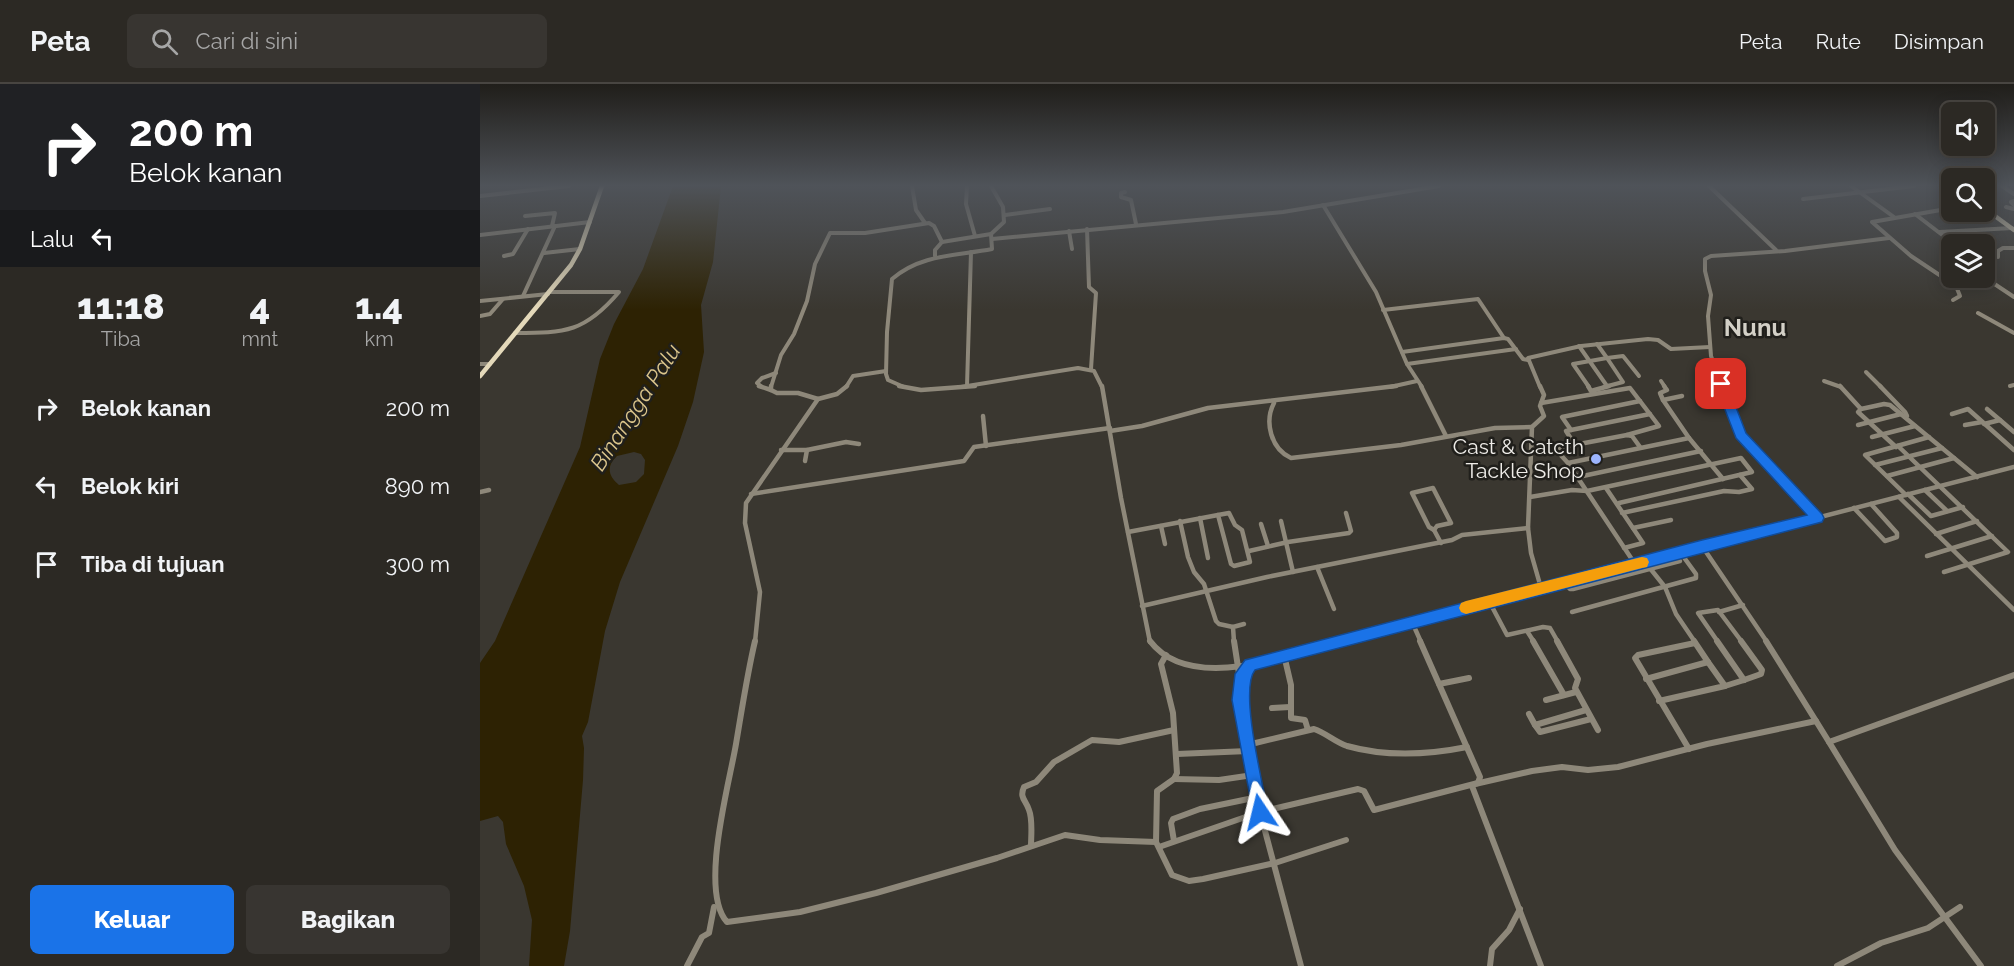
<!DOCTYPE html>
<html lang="id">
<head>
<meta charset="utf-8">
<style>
  :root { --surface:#2c2924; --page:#383531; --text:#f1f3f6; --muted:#a6a6a6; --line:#484541; --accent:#1a73e8 }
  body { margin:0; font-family:Raleway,sans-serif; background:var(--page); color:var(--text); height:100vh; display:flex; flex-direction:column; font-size:22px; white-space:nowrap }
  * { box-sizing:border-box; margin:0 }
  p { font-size:20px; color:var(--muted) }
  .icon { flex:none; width:33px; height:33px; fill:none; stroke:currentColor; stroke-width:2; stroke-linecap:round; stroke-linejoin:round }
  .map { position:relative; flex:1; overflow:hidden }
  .drawer { display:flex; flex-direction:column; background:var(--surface); width:480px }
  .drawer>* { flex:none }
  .guide { background:#202124; color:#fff; overflow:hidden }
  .controls { position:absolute; left:1461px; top:18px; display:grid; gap:12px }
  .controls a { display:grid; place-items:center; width:54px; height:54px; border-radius:9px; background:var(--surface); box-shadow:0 3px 15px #0003,0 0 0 2px var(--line); font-size:30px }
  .pin { position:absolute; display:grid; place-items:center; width:51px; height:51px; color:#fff; margin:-26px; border-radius:12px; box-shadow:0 3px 9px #0006 }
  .me { position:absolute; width:66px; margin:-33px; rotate:350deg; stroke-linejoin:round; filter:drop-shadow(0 0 4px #0008) }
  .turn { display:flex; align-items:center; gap:21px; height:126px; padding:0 30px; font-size:27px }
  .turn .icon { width:78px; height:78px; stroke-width:2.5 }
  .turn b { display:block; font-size:42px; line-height:51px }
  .then { display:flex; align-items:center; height:57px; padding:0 30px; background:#0003; gap:12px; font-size:22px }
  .eta { display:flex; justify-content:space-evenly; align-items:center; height:102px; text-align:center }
  .eta b { font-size:36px; font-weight:800; line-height:42px }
  .cta { display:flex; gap:12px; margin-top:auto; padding:12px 30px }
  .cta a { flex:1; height:69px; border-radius:9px; background:var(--accent); color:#fff; font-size:24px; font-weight:800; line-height:69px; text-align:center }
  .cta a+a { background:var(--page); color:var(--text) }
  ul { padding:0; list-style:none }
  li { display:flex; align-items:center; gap:18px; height:78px; padding:0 30px }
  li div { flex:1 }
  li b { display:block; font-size:22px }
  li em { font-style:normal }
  header { display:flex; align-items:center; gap:36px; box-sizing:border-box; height:84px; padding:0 30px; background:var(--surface); border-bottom:2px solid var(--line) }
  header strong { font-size:28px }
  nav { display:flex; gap:33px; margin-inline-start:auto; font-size:21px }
  .search { width:420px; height:54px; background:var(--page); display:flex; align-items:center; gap:15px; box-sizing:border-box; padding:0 21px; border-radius:9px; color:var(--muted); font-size:22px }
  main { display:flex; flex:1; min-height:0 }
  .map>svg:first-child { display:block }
</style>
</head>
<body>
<header>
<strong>Peta</strong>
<div class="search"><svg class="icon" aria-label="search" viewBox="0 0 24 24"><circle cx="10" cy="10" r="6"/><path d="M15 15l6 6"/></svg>Cari di sini</div>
<nav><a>Peta</a><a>Rute</a><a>Disimpan</a></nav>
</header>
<main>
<section class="drawer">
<div class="guide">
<div class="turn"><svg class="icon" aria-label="right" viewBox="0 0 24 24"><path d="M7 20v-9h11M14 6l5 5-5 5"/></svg><div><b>200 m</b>Belok kanan</div></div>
<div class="then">Lalu<svg class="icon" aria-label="left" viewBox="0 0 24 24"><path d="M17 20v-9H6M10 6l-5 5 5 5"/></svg></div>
</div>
<div class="eta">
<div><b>11:18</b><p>Tiba</p></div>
<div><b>4</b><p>mnt</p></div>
<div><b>1.4</b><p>km</p></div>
</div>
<ul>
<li><svg class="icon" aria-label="right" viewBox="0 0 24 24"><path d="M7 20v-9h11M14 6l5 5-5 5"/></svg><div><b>Belok kanan</b></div><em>200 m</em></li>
<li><svg class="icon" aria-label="left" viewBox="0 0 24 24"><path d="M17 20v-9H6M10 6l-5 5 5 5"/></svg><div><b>Belok kiri</b></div><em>890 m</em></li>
<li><svg class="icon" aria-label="arrive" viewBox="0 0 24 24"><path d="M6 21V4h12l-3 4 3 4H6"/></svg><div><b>Tiba di tujuan</b></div><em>300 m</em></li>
</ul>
<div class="cta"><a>Keluar</a><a>Bagikan</a></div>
</section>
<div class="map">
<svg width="1534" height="882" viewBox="0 0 1534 882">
  <rect width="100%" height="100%" fill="#3a3730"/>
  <!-- water -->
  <path fill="#2d2203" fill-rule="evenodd" d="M193,102H241L233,178L221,221L224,268L213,318L198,362L140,498L125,547L108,638L102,652L104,664L103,696L90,847L84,882H49L52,836L44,802L26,760L23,738L18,732L0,737V579L15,557L100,363L120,275L134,240L163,185ZM154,368L161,370L165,376L164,390L156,398L139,401C128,392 126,382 137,372Z"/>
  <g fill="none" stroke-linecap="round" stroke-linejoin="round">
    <!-- minor-far2 -->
    <g stroke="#8e887a" stroke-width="4">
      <polyline points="432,102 436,126 445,139"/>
      <polyline points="487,102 486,120 495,152"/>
      <polyline points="1229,102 1296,166"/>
      <polyline points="1371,102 1414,133"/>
      <polyline points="1522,102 1534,110"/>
      <polyline points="645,108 641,109 641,113 651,116 656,140"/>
      <polyline points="0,112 89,102"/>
      <polyline points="1323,115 1434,102"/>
      <polyline points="1534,117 1531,118 1534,121"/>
      <polyline points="843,121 896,208 927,280 942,303"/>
      <polyline points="1526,123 1534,125"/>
      <polyline points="1472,124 1392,138 1431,172 1476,202 1511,196 1504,188"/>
      <polyline points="1435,130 1474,160"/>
      <polyline points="525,131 570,125"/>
      <polyline points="45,132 75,129 72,142"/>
      <polyline points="607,145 609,203 616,209 611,285"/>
      <polyline points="589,147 592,165"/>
      <polyline points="1460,148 1532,144"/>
      <polyline points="0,151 110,138"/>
      <polyline points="512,155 803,128 959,102"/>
      <polyline points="64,169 100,165"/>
      <polyline points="24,172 33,170 48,145"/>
      <polyline points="455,172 455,166 462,158 511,150 524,138 523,123 511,102"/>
      <polyline points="1518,173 1518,167 1523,164 1534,164"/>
      <polyline points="1510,197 1534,213"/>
      <polyline points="43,212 75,142"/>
      <polyline points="1473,216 1480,212 1476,202"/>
      <polyline points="0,217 68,210"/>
      <polyline points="903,226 998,215 1024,254"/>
      <polyline points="1498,229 1534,249"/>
      <polyline points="0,232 10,230 23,215"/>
      <path d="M35,249C86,249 105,248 139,208H69"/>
      <polyline points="1117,260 1127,274"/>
      <polyline points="1099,262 1127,302"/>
      <polyline points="922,268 1024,254 1028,255 1043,275 1048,276"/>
      <polyline points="1127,274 1143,272 1159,292"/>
      <polyline points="0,280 10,280"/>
      <polyline points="927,280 1036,265"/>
      <polyline points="1386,288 1401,303"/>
      <polyline points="1181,297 1185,303"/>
      <polyline points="1344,297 1361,303"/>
      <polyline points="487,302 491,168"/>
      <polyline points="1530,302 1534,301"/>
      <polyline points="282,303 277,299 282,294 296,289"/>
      <polyline points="291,303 301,271 314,250 327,217 335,180 350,149 385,149 449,139 454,142 462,158"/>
      <polyline points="366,303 373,292 406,287"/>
      <path d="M424,303L408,296L406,290L407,248L412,195C441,170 476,172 512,165L511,150"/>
      <polyline points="481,303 598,284 614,287 622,303"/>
      <polyline points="910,303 937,297"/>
      <polyline points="1060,303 1048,274 1101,262 1168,255 1178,256 1191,265 1230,263"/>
      <polyline points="1109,303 1093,280 1127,274"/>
      <polyline points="1124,303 1143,298 1127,274"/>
      <polyline points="1242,303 1231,272 1228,232 1231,211 1225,187 1225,175 1231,172 1305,167 1409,154"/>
    </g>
    <!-- minor-far1 -->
    <g stroke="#8e887a" stroke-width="4.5">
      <polyline points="279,302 291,306"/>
      <polyline points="291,302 291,306 297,309 318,309 338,315"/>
      <polyline points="419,302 441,306 495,302"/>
      <polyline points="622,302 641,414 670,558"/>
      <polyline points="941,302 966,352"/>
      <polyline points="1060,302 1064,311 1060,322 1064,332 1052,343 1048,444 1051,469 1061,504"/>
      <polyline points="1108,302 1111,307 1129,302"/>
      <polyline points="1184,302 1187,306 1180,309 1183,316 1209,354 1243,395"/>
      <polyline points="1242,302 1257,346 1338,434"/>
      <polyline points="1360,302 1381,325 1378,328 1416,363"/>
      <polyline points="1400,302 1425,328 1427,332 1425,333"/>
      <polyline points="1183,316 1202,312"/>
      <path d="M794,319C784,338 791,365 811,374L921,361L1015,344L1052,343"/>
      <polyline points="1061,319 1150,304 1179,342 1147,351"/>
      <polyline points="1381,325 1404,320 1410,321 1497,393"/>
      <polyline points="1507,325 1520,336"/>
      <polyline points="1472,330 1488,325 1534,366"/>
      <polyline points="503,332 506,362"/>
      <polyline points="1504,340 1520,336 1534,348"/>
      <polyline points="1378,341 1421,330"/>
      <polyline points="1485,341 1502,338"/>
      <polyline points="1091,346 1082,333 1160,317"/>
      <polyline points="630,347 662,342 728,324 916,302"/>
      <polyline points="1392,353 1435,342"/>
      <polyline points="1095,361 1086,347 1170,330"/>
      <polyline points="1418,362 1528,468 1464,488"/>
      <polyline points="301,366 327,366 366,358 379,360"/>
      <polyline points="325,377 327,366"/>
      <polyline points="1088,379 1077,367 1078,364 1147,351 1152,352 1160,363"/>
      <polyline points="1395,381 1462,364"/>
      <polyline points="1407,392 1474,374"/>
      <polyline points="1098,393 1221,367"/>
      <polygon points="953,404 971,439 957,442 954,446 949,443 932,409"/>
      <polyline points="1126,404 1163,459 1144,464"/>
      <polyline points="1445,406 1467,427"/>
      <polyline points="0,408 9,406"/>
      <polyline points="271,410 484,377 494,363 630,344"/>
      <polyline points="1428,410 1451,432 1483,423"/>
      <polyline points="1426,411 1385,371 1449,353"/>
      <polyline points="1050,413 1092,406 1107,407 1261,374 1272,388 1139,419"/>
      <polyline points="1419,413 1534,526"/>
      <polyline points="1374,424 1405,457 1417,453 1417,449 1391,420"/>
      <polygon points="749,429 755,441 762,446 770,478 754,482 751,480 738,431"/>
      <polyline points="1142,429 1244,407 1259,408 1272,405 1260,391"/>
      <polyline points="720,434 728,474"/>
      <polyline points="700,437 708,473 714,488 724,500 736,537 739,540 753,543"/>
      <polyline points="801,437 813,488"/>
      <polyline points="781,440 788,462"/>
      <polyline points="681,442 685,460"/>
      <polyline points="1153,444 1191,436"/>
      <polyline points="954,446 961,459"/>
      <polyline points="648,448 738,431"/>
      <polyline points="1456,450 1497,437"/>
      <polyline points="1222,462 1287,558"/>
      <polyline points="769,467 808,458 869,449 871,447 866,429"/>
      <polyline points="1447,472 1512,452"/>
      <polyline points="1165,478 1185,503 1196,530 1215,558"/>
      <polyline points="1155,480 1088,379 1209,354"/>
      <polyline points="837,483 854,525"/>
      <polyline points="1084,498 1090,505 1093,505 1200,477"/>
      <polyline points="1009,517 1027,551 1063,543 1070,544 1078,558"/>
      <polyline points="662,522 787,493 972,456 982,451 1048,444"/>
      <polyline points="1092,528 1216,494 1216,490 1200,468"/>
      <polyline points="1239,528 1263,521"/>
      <polyline points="932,538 941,558"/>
      <polyline points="1047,547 1054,558"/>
      <polyline points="275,558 280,508 265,439 266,419 338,315 357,310 367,302"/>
      <polyline points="754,558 753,543 764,540"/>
      <polyline points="856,558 1534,383"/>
      <polyline points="1238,558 1218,529 1238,526 1262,558"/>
    </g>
    <!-- minor -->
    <g stroke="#8e887a" stroke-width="6">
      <path d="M275,557C267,591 262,625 256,660C249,701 219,807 247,838L320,828L396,809L517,774L585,751L620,756L676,758"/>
      <path d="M670,557C710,610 810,571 862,557"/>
      <polyline points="754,557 760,596"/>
      <polyline points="1053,557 1084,611"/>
      <polyline points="1077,557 1098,595 1095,604 1118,646"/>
      <polyline points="1214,557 1228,578"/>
      <polyline points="1237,557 1264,596"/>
      <polyline points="1261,557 1282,586 1281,590 1264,596"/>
      <polyline points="686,571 681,580 693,629 697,689 694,695 677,707 676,758 692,791 709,797 723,795 795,779 866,756"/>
      <polyline points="804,571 811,601 811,634 825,636 828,646"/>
      <polyline points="770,581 762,590 760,598 762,632 780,728 821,882"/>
      <polyline points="1166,595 1228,578 1245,602 1179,617"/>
      <polyline points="959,600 989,594"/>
      <polyline points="1245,602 1264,596"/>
      <polyline points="1066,616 1096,608"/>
      <polyline points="792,624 810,623"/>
      <polyline points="1049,630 1055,641 1106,626"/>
      <polyline points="1336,637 1349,658 1534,591"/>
      <polyline points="1055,641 1060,648 1111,635"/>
      <polyline points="1349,658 1415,766 1501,882"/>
      <path d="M767,661L834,645C846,649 855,658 867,662C906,673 947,671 987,663"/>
      <polyline points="1209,665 1155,574 1158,571 1215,559"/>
      <polyline points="697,670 768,667"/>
      <polyline points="694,695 739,696 773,691"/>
      <polyline points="995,700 1052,687 1082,683 1108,686 1138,683 1227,660 1336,637 1286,557"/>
      <polyline points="992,702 1061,882"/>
      <polyline points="694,757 691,739 693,735 720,725 778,713"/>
      <path d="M551,762C551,752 553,736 549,726C546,716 539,714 544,703L556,698L574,678L612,656L639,658L694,646"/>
      <polyline points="679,763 780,728 878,705 884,707 894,726 998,699 1000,693 940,557"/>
      <polyline points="207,882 222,853 229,849 234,823"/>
      <polyline points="1010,882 1012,865 1029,846 1040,825"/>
      <polyline points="1357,882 1401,859 1448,844 1480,823"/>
    </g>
    <!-- major -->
    <g stroke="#e4d9ba" stroke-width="4.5">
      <polyline points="1504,124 1534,146"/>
      <polyline points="0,292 91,181 100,165 122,102"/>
    </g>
  </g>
  <!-- sky -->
  <linearGradient id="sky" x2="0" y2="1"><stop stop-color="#201e1a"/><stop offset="0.45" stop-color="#4f5359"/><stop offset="1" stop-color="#4f5359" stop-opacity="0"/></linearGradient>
  <rect width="1534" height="226" fill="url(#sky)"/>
  <!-- route -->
  <path fill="#1a73e8" stroke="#114b97" stroke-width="1.5" d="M1241,296L1247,300L1266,349L1342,430L1344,434L1342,438L775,586C759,606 783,700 788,728L786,734L780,737L774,734L752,616L755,590L765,576L1222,456L1327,431L1256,354L1235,300Z"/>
  <!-- slow -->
  <polygon fill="#f59e0b" points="1162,473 1167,474 1169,478 1167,483 1162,484 986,530 981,528 979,524 981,519 986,517"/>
  <!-- markers -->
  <circle fill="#9cb4fd" stroke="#201f1b" stroke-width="2" cx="1116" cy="375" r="6"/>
  <g text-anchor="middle" stroke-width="5" stroke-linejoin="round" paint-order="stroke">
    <!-- poi labels -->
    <g font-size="21" fill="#eeece8" stroke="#201f1b" text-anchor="end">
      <text x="1104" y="370">Cast &amp; Catcth<tspan x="1104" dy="24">Tackle Shop</tspan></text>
    </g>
    <!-- water labels -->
    <g font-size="22" font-style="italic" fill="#dbc58b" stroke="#201f1b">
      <text transform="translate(155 323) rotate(-57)" y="8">Binangga Palu</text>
    </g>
    <!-- quarter labels -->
    <g font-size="24" font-weight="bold" fill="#d3d0c7" stroke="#201f1b">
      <text x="1275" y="252">Nunu</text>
    </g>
  </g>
</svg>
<div class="controls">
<a><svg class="icon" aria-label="sound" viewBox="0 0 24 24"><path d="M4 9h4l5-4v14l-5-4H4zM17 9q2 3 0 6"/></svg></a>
<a><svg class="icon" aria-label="search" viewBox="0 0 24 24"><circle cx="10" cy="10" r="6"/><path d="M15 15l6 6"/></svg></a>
<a><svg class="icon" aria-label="layers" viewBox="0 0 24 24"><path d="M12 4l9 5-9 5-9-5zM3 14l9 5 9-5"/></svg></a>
</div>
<div class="pin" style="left:1241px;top:300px;background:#d93025"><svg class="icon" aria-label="arrive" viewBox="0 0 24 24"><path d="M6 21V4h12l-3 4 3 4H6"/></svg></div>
<svg class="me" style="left:780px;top:728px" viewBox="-20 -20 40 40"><path d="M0-17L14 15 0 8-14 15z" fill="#1a73e8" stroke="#fff" stroke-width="4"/></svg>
</div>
</main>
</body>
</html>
